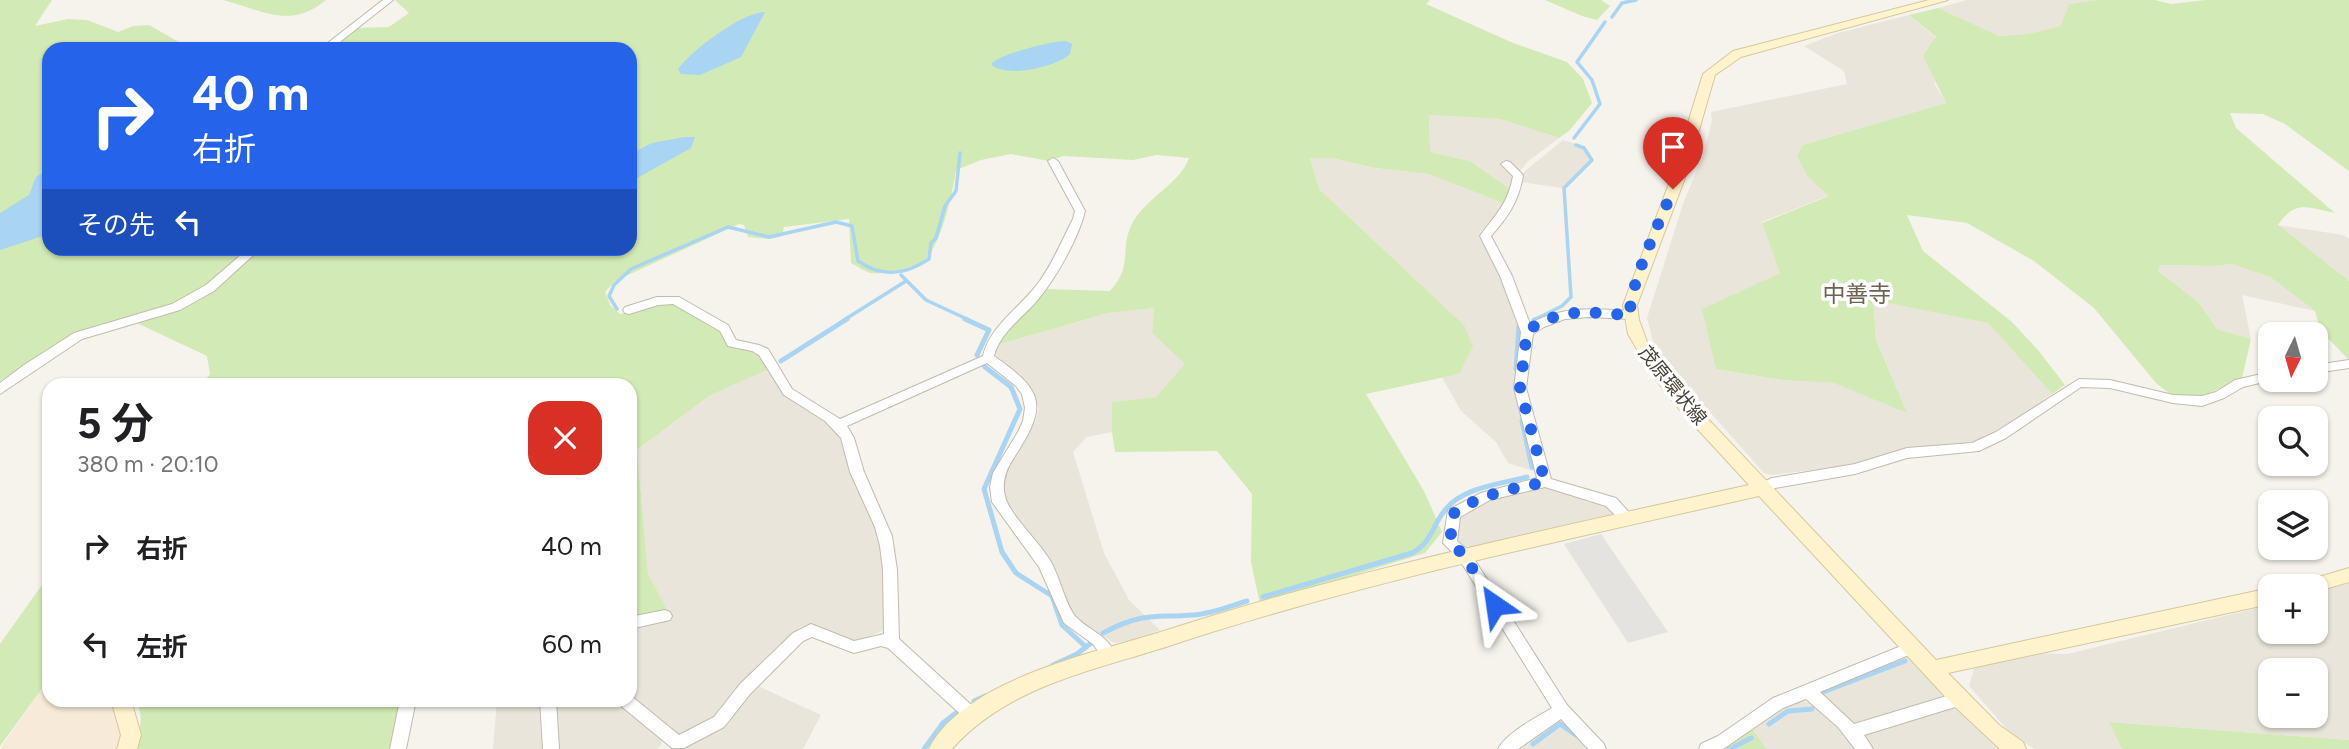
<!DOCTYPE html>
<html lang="ja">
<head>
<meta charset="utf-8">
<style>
  :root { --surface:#fff; --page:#f2f2f2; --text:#202124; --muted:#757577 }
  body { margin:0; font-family:Figtree,"Noto Sans JP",sans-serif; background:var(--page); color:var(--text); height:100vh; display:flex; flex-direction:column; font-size:26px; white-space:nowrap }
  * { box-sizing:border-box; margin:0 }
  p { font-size:23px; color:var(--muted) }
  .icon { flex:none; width:38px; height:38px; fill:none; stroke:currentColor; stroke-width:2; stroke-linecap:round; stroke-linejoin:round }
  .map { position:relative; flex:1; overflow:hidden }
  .sheet { position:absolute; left:42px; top:378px; width:595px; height:329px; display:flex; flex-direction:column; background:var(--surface); border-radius:21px; box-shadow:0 2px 5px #0004 }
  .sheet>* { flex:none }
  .banner { position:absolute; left:42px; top:42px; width:595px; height:214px; border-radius:21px; box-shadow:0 2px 5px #0004; background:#2563eb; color:#fff; overflow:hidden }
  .needle { width:46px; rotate:185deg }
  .buttons { position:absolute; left:2258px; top:322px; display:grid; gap:14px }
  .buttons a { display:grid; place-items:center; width:70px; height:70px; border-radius:14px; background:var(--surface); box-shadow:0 2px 5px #0004; font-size:35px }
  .pin { position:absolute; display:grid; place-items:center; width:60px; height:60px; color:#fff; margin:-72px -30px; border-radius:50% 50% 50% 0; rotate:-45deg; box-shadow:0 0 7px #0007 }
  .pin .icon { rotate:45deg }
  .me { position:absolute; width:77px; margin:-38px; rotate:328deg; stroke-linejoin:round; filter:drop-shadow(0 0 5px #0008) }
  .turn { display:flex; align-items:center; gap:24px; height:147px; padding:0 35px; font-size:32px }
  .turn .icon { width:91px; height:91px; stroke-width:2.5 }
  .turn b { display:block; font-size:49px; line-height:60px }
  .then { display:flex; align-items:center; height:66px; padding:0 35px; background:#0003; gap:14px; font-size:26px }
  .round { display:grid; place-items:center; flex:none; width:74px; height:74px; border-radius:21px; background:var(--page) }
  .overview { display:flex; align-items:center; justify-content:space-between; height:119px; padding:0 35px }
  h1 { font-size:42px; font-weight:700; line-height:52px }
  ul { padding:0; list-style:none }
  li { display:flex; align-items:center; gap:21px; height:98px; padding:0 35px }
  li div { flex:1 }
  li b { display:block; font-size:26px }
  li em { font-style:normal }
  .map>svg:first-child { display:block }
</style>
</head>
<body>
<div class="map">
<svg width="2349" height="749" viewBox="0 0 2349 749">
  <rect width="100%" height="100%" fill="#f6f3ec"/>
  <!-- residential -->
  <g fill="#eae5da" fill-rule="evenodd">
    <polygon points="1967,0 2097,0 2069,4 2062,26 2028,34 1999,36 1938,8"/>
    <polygon points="1909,15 1936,38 1935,85 1946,103 1803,145 1797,156 1807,176 1830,195 1762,222 1780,273 1703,309 1716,369 1782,380 1835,383 1907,413 1876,338 1872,299 1988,323 2052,394 2006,427 1972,443 1861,464 1771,475 1764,473 1669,366 1654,345 1647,318 1683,204 1703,155 1712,121 1711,112 1847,84 1844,71 1804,46 1838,33"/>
    <polygon points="1429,115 1500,119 1559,138 1527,162 1515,179 1513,191 1470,161 1430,152"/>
    <polygon points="1563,140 1585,147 1592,162 1562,188 1521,182 1524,172"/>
    <polygon points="1310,158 1330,158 1375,168 1429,174 1508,205 1480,239 1504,276 1522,329 1515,388 1536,472 1508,463 1496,442 1461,411 1442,377 1459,374 1464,325 1319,189"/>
    <polygon points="2277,225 2343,235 2349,239 2349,281"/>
    <polygon points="2232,264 2270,277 2315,311 2242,295 2251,339 2217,329 2199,303 2157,271 2160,265 2215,266"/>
    <polygon points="1154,308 1152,333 1186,363 1156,397 1113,402 1112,432 1087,437 1073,452 1104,553 1129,600 1160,630 1133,640 1114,643 1073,617 1001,497 1005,472 1036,419 1039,409 1025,381 995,354 997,345 1108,313"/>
    <polygon points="769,369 775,382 812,413 835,426 845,437 876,519 886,555 885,630 855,642 812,625 800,627 741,685 715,720 681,737 632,699 630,688 630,628 668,612 648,573 637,450 709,396"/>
    <polygon points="1547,485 1608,501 1613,509 1613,517 1462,548 1453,530 1458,515 1487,498"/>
    <path d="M2349,583V740L2110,722L2122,749H2035L2012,735L1969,686L1975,665L2025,653L2067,654L2270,605V632H2315V593ZM2270,670H2315V716H2270Z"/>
    <polygon points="1904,655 1910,657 1946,699 1856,724 1827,703 1820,688"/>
    <polygon points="756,685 821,715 803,749 679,749 723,725"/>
    <polygon points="1796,699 1822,706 1858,749 1767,749 1753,730"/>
    <polygon points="497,700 541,700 546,749 493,749"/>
    <polygon points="561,700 620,700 620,706 662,739 661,745 657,749 559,749 553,708"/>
    <polygon points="1956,706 1999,749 1870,749 1862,733"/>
    <polygon points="1562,716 1593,749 1520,749"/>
  </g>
  <!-- commercial -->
  <polygon fill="#f7ead8" points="49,679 49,700 116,700 122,726 117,749 0,749"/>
  <!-- green -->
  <g fill="#d2eab5">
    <path d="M0,0H52L35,26L68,19L87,20L118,32L133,26L149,25L184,45L204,42L241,49H49V248H630V49H330L355,28L389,27L409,13L395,0H1430L1426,4L1513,43L1567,62L1583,79L1592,103L1569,131L1559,138L1500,119L1429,115L1430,152L1470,161L1513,191L1508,205L1429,174L1375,168L1331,158H1310L1319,189L1464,325L1473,346L1459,374L1366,394L1424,491L1442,532L1425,553L1260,604L1251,562L1252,494L1217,451L1115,452L1112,432V402L1156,397L1185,364L1152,333L1154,308L1108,313L997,345L1045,289L1110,291C1134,265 1119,249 1132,224C1145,198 1180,184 1189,158L1157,155L1133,160L1063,156L1049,161L1011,154L981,160L956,170C953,191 941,248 923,261C914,268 881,275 870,273C864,271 857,266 851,263L849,219L784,227L782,236L770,239L748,237L744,225L739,224L615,281L605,292L610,305L620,314L674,302L719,329L726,342L759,351L769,369L709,396L637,450L648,573L668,612L630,619V385H198L210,375L207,356L137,323L78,331L0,381Z"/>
    <path d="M223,0H326C290,30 262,10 223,0Z"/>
    <polygon points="1545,0 1601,0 1610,6 1597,20 1582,16"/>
    <path d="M2097,0H2155L2171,4L2206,0H2349V171L2285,124L2263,114L2230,113L2236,128L2335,213C2308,208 2295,199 2278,225L2349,281V360L2320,330L2315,311L2270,277L2232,264L2215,266L2160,265L2158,271L2199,303L2217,329L2251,339L2242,378L2199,398L2174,397L2156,383L2094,308L2034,261L1967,223L1907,215L1923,251L2012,322L2038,350L2065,385L2052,394L1988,323L1873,300L1876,339L1907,413L1834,383L1782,380L1716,369L1702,309L1780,273L1762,223L1829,196L1807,176L1797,156L1803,145L1946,103L1923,56L1936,37L1909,15L1938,8L1999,36L2028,34L2061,26L2069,4Z"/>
    <polygon points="49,575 49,679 0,746 0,644"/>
    <polygon points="138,700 403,700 393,749 136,749 141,720"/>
    <polygon points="2109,722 2349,740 2349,749 2122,749"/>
    <polygon points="1753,730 1767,749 1717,749"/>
  </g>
  <!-- parking -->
  <polygon fill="#e5e3e0" points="1601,534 1668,632 1628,643 1564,544"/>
  <!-- water -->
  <g fill="#a9d4f2">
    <path d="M765,12L741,57L700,75L681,74L678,69C692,50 741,13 765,12Z"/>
    <path d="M1066,41L1072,44L1070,54C1056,67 1005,79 991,64C1000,54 1051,41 1066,41Z"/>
    <polygon points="685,137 695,137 691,148 630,182 630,154 652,143"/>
    <polygon points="49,169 49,234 0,250 0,213 29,195 36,177"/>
  </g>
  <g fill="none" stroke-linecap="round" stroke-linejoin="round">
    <!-- stream-far1 -->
    <g stroke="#a9d4f2" stroke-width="3.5">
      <polyline points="1612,17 1622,3 1636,0"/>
      <polyline points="1574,138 1600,104 1592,80 1577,62 1605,22"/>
      <polyline points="901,275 926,300 969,320"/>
      <path d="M617,309L609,296L614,285L631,269L728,227L769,237L836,222L852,226L858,261C882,278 905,275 929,259L931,243L936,238L945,206L956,191L960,153"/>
      <polyline points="844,320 906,281"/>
      <polyline points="1534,320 1562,306 1571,297 1564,188 1592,160 1584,148 1576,145"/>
    </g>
    <!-- stream -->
    <g stroke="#a9d4f2" stroke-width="5">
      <polyline points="965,319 989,330 977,355"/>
      <polyline points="1534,320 1537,319"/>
      <polyline points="781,361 847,319"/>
      <polyline points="985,367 1011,387 1020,409 984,489 1002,552 1016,573 1052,596 1062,625 1086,647"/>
      <polyline points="1516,369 1519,326"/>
      <polyline points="1522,421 1532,467"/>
      <path d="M1263,597L1412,553C1432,542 1432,526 1445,510C1463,487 1501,484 1527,477"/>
      <path d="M1103,633C1143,612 1152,618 1193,615C1211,614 1230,606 1247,601"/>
      <polyline points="1053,665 1077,654 1091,643"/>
      <polyline points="1823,692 1905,661"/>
      <polyline points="974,701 985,696"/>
      <polyline points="1769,724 1788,711 1812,709"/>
      <polyline points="1533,744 1560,724 1576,735"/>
      <polyline points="924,749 943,723 956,713"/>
      <polyline points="1730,749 1751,738"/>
    </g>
    <defs>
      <g id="street">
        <polygon points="383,0 393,0 331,49 320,49"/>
        <path d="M1053,158L1058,161L1085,211C1079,237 1057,276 1040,297C1025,316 1000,332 994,356C1044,391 1048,405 1015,456C1007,468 1001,481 1005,496C1008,513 1041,544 1051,562C1059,576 1066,605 1075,616C1090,632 1106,633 1117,656L1115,661L1110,662L1105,661L1093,644L1064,623L1039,567L992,502L990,487L993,473L1018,432L1023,421L1025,408L1022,394L1016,386L987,363L847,426L854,438L864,472L892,536L897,570L899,639L978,711L981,716L978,721L973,723L968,721L888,648L881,646L854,653L812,637L803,641L750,694L724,727L684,748H672L620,705L617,700H630V695L679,735L714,717L740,684L793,633L811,624L854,641L884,634L883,570L880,546L875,527L850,472L841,438L825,421L784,395L759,355L752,351L728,346L720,331L673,304L658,305L629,314L625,313L623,310L625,307L657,297H679L728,325L736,340L759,345L768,349L792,389L840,419L983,356C990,325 1022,306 1039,282C1053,263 1062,240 1073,219L1075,211L1048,161Z"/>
        <path d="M1506,161L1510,162L1523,175C1519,201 1508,217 1491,236L1512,276L1530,324C1561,305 1596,309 1631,311L1637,315L1631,319L1589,317L1565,319L1544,327L1533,334L1526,388L1551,479L1616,498L1635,519L1633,523L1628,524L1623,523L1606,506L1545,487L1490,500L1460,517L1457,541L1469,551L1567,705L1604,744L1606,749H1588L1561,719L1518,749H1498C1506,733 1537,717 1552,708L1459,559L1443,543L1448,510L1481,493L1537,478L1514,388L1521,332L1500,276L1480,236C1496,214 1508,204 1513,176L1501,164Z"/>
        <polygon points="249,248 261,248 214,291 180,310 82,339 0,394 0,383 24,365 74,333 172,304 206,285"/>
        <polygon points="2349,360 2349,368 2315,373 2315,365"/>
        <polygon points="2270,372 2270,380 2272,380 2243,387 2224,398 2202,406 2173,403 2110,388 2081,387 2006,438 1979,451 1907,458 1855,474 1775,488 1764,493 1759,492 1757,488 1759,484 1772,478 1855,464 1907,448 1972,443 1996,432 2079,379 2110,380 2173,395 2202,396 2216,392 2235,380"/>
        <polygon points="665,610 670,612 672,616 670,620 630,629 630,617"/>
        <polygon points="1911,642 1916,644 1918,648 1916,652 1820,692 1854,724 1960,692 1965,694 1968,699 1965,704 1864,735 1873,749 1855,749 1838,727 1806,699 1783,708 1723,749 1699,749 1701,744 1718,736 1773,698"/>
        <polygon points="400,700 416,700 406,749 390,749"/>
        <polygon points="540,700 556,700 559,749 543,749"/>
      </g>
      <g id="secondary">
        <path d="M1929,0H1948L1741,57L1715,75L1685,178L1637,305L1639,320L1649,347L1691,401L1936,660L2270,588V604L1948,673L1999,725L2023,742L2026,749H2000L1953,705L1759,496C1561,541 1362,582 1169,646C1092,671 1008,686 952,749H929C942,721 977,698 1004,685C1057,659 1114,647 1170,629C1360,568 1555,528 1749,485L1679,409L1652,375L1628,334L1623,305L1671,178L1703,74L1733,51Z"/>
        <polygon points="2349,568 2349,582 2315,592 2315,586 2302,586 2305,581"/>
        <polygon points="111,700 131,700 141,735 137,749 117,749 121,735"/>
      </g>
    </defs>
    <!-- street casing -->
    <use href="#street" stroke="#c2bbae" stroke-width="2"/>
    <!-- secondary casing -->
    <use href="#secondary" stroke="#d6c79b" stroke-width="2"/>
    <!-- street -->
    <use href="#street" fill="#fff" fill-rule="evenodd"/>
    <!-- secondary -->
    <use href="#secondary" fill="#fff3cd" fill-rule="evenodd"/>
  </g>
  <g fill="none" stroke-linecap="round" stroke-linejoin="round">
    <!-- route -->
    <path stroke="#2563eb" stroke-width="12" stroke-dasharray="0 21.6" d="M1495,605L1464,555L1450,543L1453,514C1481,493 1513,489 1545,482L1520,388L1527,331C1563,306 1589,313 1630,315C1629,284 1661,220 1673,189"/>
  </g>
  <g text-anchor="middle" stroke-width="7" stroke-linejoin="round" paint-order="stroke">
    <!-- street labels -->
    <g font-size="19" fill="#4b4439" stroke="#fff">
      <text transform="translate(1673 385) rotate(51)" y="7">茂原環状線</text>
    </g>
    <!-- quarter labels -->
    <g font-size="23" fill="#6e6250" stroke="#fff">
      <text x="1857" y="302">中善寺</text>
    </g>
  </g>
</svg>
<div class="buttons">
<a><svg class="needle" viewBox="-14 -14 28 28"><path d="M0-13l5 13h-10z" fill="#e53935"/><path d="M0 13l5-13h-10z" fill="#757577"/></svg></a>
<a><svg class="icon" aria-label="search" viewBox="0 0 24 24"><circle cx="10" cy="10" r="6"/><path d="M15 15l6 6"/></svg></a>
<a><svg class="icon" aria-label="layers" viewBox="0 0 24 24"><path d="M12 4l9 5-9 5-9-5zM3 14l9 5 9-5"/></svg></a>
<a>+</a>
<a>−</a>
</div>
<div class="pin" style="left:1673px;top:189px;background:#d93025"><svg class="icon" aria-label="arrive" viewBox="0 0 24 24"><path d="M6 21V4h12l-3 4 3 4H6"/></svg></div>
<svg class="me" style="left:1495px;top:605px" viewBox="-20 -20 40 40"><path d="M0-17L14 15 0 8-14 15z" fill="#2563eb" stroke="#fff" stroke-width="4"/></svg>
<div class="banner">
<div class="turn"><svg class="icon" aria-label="right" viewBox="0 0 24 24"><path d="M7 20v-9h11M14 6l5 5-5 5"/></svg><div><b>40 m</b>右折</div></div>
<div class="then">その先<svg class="icon" aria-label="left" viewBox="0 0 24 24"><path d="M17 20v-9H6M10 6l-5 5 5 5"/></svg></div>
</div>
<section class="sheet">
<div class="overview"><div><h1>5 分</h1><p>380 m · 20:10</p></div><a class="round" style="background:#d93025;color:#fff"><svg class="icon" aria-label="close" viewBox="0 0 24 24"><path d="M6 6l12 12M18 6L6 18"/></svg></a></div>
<ul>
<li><svg class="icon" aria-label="right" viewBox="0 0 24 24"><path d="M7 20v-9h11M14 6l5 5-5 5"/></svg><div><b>右折</b></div><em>40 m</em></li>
<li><svg class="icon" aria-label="left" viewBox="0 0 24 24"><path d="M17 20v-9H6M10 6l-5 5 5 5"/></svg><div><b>左折</b></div><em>60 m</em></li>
</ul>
</section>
</div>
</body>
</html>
